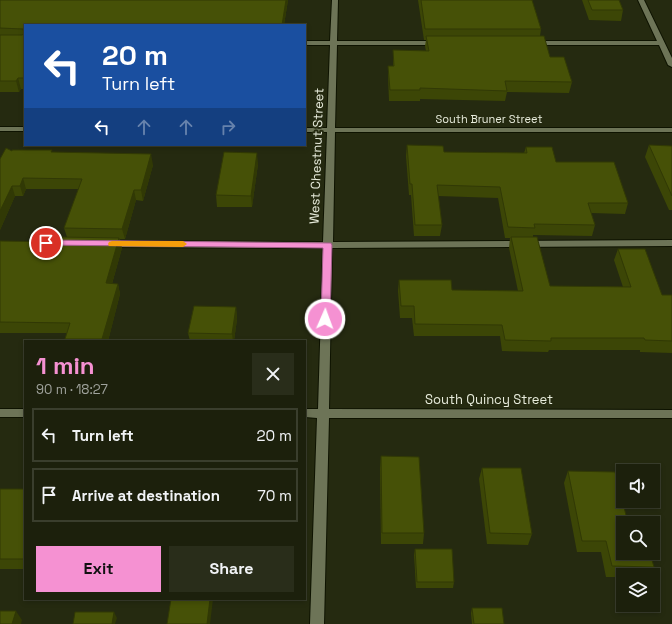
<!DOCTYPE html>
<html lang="en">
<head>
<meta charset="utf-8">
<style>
  :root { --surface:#1c200c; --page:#292d1a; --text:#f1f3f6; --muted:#a0a39d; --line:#3a3e2d; --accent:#f591d2 }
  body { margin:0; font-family:"Space Grotesk",sans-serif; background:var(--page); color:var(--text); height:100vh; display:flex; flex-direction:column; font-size:15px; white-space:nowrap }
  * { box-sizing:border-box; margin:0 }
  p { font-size:13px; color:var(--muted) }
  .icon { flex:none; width:22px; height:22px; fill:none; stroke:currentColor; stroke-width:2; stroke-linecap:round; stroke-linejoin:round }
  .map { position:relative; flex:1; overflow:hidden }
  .side { position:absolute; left:24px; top:340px; width:282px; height:260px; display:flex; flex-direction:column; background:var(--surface); border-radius:0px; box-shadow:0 2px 6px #0003,0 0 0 1px var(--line) }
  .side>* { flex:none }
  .guide { position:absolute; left:24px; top:24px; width:282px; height:122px; border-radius:0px; box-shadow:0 2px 6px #0003,0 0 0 1px var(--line); background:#1a4fa0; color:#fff; overflow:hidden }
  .tools { position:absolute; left:616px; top:464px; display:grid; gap:8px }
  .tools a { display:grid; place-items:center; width:44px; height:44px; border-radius:0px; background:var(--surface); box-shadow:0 2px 6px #0003,0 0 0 1px var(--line); font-size:20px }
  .pin { position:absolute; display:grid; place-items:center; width:34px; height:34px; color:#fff; margin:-17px; border:2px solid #fff; border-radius:50%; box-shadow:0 1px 4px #0007 }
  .me { position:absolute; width:44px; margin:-22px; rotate:2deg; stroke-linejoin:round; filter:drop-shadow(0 0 3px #0008) }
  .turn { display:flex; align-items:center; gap:14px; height:84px; padding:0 12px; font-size:18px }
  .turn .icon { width:52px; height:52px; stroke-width:2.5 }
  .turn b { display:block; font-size:28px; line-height:34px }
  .lanes { display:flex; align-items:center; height:38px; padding:0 12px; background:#0003; justify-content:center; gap:20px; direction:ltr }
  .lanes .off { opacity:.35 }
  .round { display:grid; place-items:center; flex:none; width:42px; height:42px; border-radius:0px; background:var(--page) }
  .headline { display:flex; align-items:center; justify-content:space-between; height:68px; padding:0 12px }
  h1 { font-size:24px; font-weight:600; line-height:30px; color:var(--accent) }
  .primary-button { display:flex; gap:8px; margin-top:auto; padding:8px 12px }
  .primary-button a { flex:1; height:46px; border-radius:0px; background:var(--accent); color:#111; font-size:16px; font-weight:600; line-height:46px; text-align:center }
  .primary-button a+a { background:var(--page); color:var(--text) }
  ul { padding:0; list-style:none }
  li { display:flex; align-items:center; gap:12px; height:54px; margin:0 8px 6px; padding:0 4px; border:2px solid var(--line); border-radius:0px }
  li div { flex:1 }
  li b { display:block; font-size:15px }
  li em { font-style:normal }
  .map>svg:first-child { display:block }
</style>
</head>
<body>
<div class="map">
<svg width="672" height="624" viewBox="0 0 672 624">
  <rect width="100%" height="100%" fill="#252a10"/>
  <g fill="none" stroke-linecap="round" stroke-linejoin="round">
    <defs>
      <g id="minor">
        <polygon points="332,0 338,0 337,41 439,41 442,43 439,45 337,45 335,128 672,128 672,132 335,132 333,242 672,240 672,246 332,248 329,409 672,410 672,418 329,418 324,624 310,624 317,418 305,417 305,409 318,409 323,248 108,247 103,244 108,241 323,242 327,132 305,132 305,128 327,128 330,45 305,45 305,41 330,41"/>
        <polygon points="638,0 644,0 672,58 672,67 668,65 659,45 533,45 530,43 533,41 657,41"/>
        <rect x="0" y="127" width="25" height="4"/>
        <rect x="0" y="409" width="25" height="8"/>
      </g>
    </defs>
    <!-- minor casing -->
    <use href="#minor" stroke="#0e1300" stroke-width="2"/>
    <!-- minor -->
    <use href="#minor" fill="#6d7457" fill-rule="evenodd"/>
  </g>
  <!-- wall -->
  <g fill="#3c4606">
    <polygon points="0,0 288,0 284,25 25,25 25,89 21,89 19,92 0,92"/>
    <polygon points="418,0 532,0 541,29 540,36 550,57 572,82 569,93 507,92 505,101 420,99 420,101 389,101 388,76 388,66 393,66 393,50 426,51 425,46 426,40 424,40"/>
    <polygon points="582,0 619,0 623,10 621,21 589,20"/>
    <polygon points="407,145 444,152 524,153 526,147 556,162 628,203 625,214 591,213 595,225 592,236 533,235 533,237 550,286 623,287 614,260 618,249 662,295 672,295 672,353 640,352 640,350 549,350 548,352 502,351 500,336 414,336 412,318 400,318 398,291 399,280 452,290 518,291 509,248 510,238 505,238 498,198 438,196 442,225 440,236 414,236 411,195 409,195 406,156"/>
    <polygon points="649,145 672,146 672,210 669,210 645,157"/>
    <polygon points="12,151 52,152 153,165 143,201 136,200 125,239 120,239 122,248 112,284 118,284 120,294 108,341 66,341 65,339 67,333 0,333 0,241 59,242 67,237 64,228 79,189 26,189 23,196 15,196 0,230 0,159"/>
    <polygon points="258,164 252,207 217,207 216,195"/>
    <polygon points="236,307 237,319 234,341 190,341 188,333"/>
    <polygon points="381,456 424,533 423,544 381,544 380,468"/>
    <polygon points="482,468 532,534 528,545 487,544 479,479"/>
    <polygon points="568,471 623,523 654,567 649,575 623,575 623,577 606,577 601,552 577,552 564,483"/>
    <rect x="0" y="489" width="25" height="80"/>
    <polygon points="415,549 454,582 453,588 416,588 414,555"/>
    <polygon points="472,608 504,624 472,624 471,613"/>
  </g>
  <!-- shaded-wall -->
  <g fill="#313905">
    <polygon points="286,0 288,0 284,25 282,25"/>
    <polygon points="18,78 21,89 19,92 16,81"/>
    <polygon points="257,153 258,164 252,207 251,196"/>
    <polygon points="151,154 153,165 143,201 141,190"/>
    <polygon points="23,178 26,189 23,196 20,186"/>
    <polygon points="12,186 15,196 0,230 0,211"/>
    <polygon points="134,190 136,200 125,239 122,229"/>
    <polygon points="119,238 122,248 109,294 106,283"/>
    <polygon points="118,284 120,294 108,341 103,341 102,339"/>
    <polygon points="236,307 237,319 234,341 233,341 232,334"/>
    <polygon points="210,599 213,599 210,624 207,624"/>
    <polygon points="16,611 22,620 21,624 12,624"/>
    <polygon points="114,612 117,618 115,624 112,624"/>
  </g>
  <!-- building -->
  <g fill="#465107" stroke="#313905">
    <polygon points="0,0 286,0 282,25 25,25 25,78 18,78 16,81 0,81 0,35 22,35 24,34 23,29 0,28"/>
    <polygon points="421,0 532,0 541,29 425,29"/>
    <polygon points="588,0 619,0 623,10 592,10"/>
    <polygon points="426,36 544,36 550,57 564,57 572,82 505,81 507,91 420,88 420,90 390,90 388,66 394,66 393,50 429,51"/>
    <polygon points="407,145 443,146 444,152 527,153 526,147 552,147 556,162 614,162 628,203 588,203 595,225 534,224 535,228 508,227 500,187 437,185 442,225 415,225 412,184 410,184"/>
    <polygon points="649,145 672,146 672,196"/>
    <polygon points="6,148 12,151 12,150 52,150 51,152 151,154 141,190 134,190 122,229 64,228 82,179 23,178 20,186 12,186 0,211 0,159"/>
    <polygon points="224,152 257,153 251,196 216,195"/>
    <polygon points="61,237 119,238 106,283 118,284 102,339 65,339 70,323 0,322 0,241 59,242"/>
    <polygon points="511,237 537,237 550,286 631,287 618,249 645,249 662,295 672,295 672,341 645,340 644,338 551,338 551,341 505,340 502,325 415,324 414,306 401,306 399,280 451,280 452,290 523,291"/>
    <polygon points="194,306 236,307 232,334 188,333"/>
    <polygon points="381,456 419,457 424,533 382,533"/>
    <polygon points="482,468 521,468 532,534 490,533"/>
    <polygon points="568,471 615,472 628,523 623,523 623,553 650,553 654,567 612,566 606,541 582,541"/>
    <rect x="0" y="489" width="25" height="70"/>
    <polygon points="415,549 452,549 454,582 417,582"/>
    <polygon points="171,599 210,599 207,624 167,624"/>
    <polygon points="472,608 502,608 504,624 474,624"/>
    <polygon points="0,611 16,611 12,624 0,624"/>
    <polygon points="75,612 114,612 112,624 73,624"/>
  </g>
  <!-- route -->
  <polygon fill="#f591d2" stroke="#9f5e88" points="46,240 331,243 332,245 330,319 325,322 321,319 323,248 43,245 41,243"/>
  <!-- slow -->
  <polygon fill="#f59e0b" points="112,241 183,241 187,244 183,247 109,246 108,244 109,242"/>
  <g text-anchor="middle" stroke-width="4" stroke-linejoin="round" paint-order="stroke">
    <!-- far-street labels -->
    <g font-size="11" fill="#e7ebdb" stroke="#252a10">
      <text x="489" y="123">South Bruner Street</text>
    </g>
    <!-- street labels -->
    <g font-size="13" fill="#e7ebdb" stroke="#252a10">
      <text transform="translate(316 156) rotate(-88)" y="5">West Chestnut Street</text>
      <text x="489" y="404">South Quincy Street</text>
    </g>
  </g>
</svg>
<div class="tools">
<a><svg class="icon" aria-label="sound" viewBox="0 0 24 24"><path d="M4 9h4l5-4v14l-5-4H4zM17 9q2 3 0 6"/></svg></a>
<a><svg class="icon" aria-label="search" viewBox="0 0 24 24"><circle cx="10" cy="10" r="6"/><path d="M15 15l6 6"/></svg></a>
<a><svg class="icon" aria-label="layers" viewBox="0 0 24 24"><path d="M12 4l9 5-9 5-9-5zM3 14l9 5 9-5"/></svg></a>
</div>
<div class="pin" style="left:46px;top:243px;background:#d93025"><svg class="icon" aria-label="arrive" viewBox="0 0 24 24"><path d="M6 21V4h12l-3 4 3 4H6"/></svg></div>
<svg class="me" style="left:325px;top:319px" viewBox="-20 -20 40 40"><circle r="17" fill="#f591d2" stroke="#fff" stroke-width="3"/><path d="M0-11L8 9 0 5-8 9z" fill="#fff"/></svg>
<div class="guide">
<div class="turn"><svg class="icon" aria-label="left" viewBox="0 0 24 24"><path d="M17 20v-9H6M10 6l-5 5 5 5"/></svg><div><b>20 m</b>Turn left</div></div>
<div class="lanes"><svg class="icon" aria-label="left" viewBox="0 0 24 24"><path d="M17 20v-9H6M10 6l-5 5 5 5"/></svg><svg class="icon off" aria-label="ahead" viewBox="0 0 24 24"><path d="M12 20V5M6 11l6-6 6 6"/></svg><svg class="icon off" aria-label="ahead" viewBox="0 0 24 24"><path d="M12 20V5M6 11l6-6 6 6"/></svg><svg class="icon off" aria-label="right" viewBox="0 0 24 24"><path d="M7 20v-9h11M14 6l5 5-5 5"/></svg></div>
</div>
<section class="side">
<div class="headline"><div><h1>1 min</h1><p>90 m · 18:27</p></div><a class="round"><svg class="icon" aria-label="close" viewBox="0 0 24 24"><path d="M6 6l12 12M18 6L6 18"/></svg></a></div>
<ul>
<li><svg class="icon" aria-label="left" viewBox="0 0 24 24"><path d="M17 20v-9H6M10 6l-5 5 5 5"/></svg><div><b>Turn left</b></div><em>20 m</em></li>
<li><svg class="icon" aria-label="arrive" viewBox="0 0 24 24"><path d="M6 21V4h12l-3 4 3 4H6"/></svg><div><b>Arrive at destination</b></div><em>70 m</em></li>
</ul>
<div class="primary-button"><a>Exit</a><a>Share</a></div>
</section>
</div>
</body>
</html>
